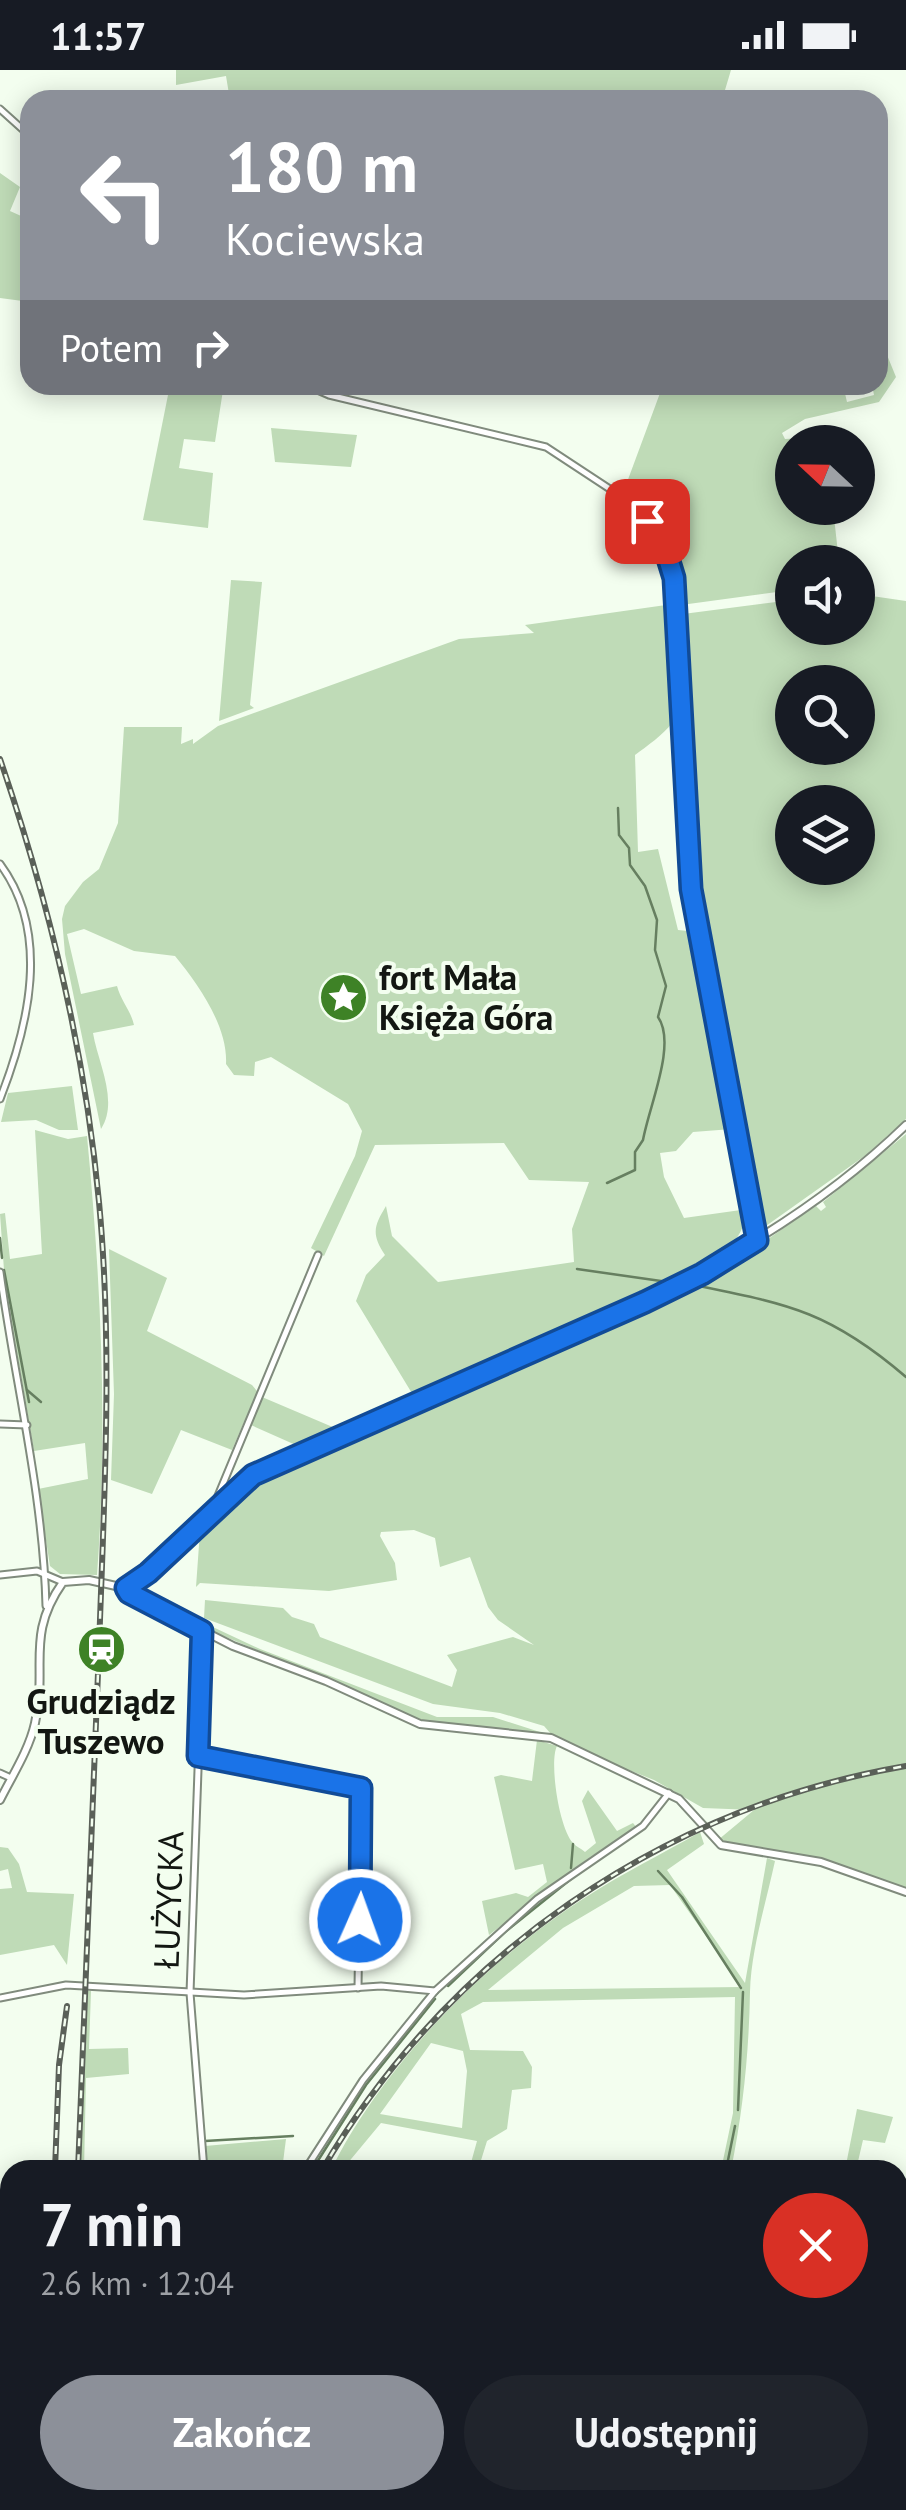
<!DOCTYPE html>
<html lang="pl">
<head>
<meta charset="utf-8">
<style>
  :root { --surface:#171b24; --page:#20242c; --text:#f1f3f6; --muted:#9ea1a6; --accent:#8c9099 }
  body { margin:0; font-family:"PT Sans",sans-serif; background:var(--page); color:var(--text); height:100vh; display:flex; flex-direction:column; font-size:38px; white-space:nowrap }
  * { box-sizing:border-box; margin:0 }
  p { font-size:32px; color:var(--muted) }
  .icon { flex:none; width:55px; height:55px; fill:none; stroke:currentColor; stroke-width:2; stroke-linecap:round; stroke-linejoin:round }
  .map { position:relative; flex:1; overflow:hidden }
  .panel { position:absolute; left:0px; top:2090px; width:908px; height:350px; display:flex; flex-direction:column; background:var(--surface); border-radius:30px 30px 0 0; box-shadow:0 5px 25px #0003 }
  .panel>* { flex:none }
  .top-card { position:absolute; left:20px; top:20px; width:868px; height:305px; border-radius:30px; box-shadow:0 5px 25px #0003; background:#8c9099; color:#fff; overflow:hidden }
  .needle { width:65px; rotate:292deg }
  .fabs { position:absolute; left:775px; top:355px; display:grid; gap:20px }
  .fabs a { display:grid; place-items:center; width:100px; height:100px; border-radius:50%; background:var(--surface); box-shadow:0 5px 25px #0003; font-size:50px }
  .pin { position:absolute; display:grid; place-items:center; width:85px; height:85px; color:#fff; margin:-42px; border-radius:20px; box-shadow:0 5px 15px #0006 }
  .me { position:absolute; width:110px; margin:-55px; rotate:2deg; stroke-linejoin:round; filter:drop-shadow(0 0 8px #0008) }
  .turn { display:flex; align-items:center; gap:35px; height:210px; padding:0 40px; font-size:45px }
  .turn .icon { width:130px; height:130px; stroke-width:2.5 }
  .turn b { display:block; font-size:70px; line-height:85px }
  .then { display:flex; align-items:center; height:95px; padding:0 40px; background:#0003; gap:20px; font-size:38px }
  .round { display:grid; place-items:center; flex:none; width:105px; height:105px; border-radius:52px; background:var(--page) }
  .overview { display:flex; align-items:center; justify-content:space-between; height:170px; padding:0 40px }
  h1 { font-size:60px; font-weight:600; line-height:75px }
  .button { display:flex; gap:20px; margin-top:auto; padding:20px 40px }
  .button a { flex:1; height:115px; border-radius:60px; background:var(--accent); color:#fff; font-size:40px; font-weight:600; line-height:115px; text-align:center }
  .button a+a { background:var(--page); color:var(--text) }
  .status { display:flex; justify-content:space-between; align-items:center; height:70px; padding:0 50px; background:var(--surface); direction:ltr }
  .status svg { height:28px; fill:currentColor }
  .map>svg:first-child { display:block }
</style>
</head>
<body>
<div class="status"><b>11:57</b><svg viewBox="0 0 49 12"><path d="M0 12V9h3v3zM5 12V6h3v6zM10 12V3h3v9zM15 12V0h3v12zM26 1h20v11H26zM47 4h2v5h-2z"/></svg></div>
<div class="map">
<svg width="906" height="2440" viewBox="0 0 906 2440">
  <rect width="100%" height="100%" fill="#f3feef"/>
  <!-- green -->
  <g fill="#bfdbb7" fill-rule="evenodd">
    <polygon points="176,0 731,0 722,30 230,30 226,6 176,15"/>
    <polygon points="0,103 20,117 10,141 30,150 30,232 0,228"/>
    <path d="M878,263L896,307L879,332L805,349L782,363L785,369L802,368L803,372H792V438H833L839,492H792V520L681,535C678,488 662,452 623,423L663,315H843L847,332L874,325L872,315H878Z"/>
    <polygon points="170,315 223,320 215,372 184,369 179,398 213,403 208,458 143,450"/>
    <polygon points="271,358 357,365 351,397 275,392"/>
    <polygon points="231,510 262,512 250,635 254,638 219,651"/>
    <path d="M858,524L906,531V1049L866,1085L759,1161L758,1142L692,800L683,544L792,530V558H858ZM792,612H858V678H792ZM792,732H858V798H792Z"/>
    <path d="M673,534C675,561 688,631 672,653C663,665 647,676 635,685L638,782L658,779L678,860L697,862L732,1059L693,1062L676,1081L660,1083L664,1107L684,1148L748,1139C740,1179 720,1184 688,1204L724,1199L646,1234C685,1237 778,1159 816,1136L821,1141L826,1137L823,1132L906,1064V1820L819,1789L718,1770L754,1740L703,1738L654,1710L558,1672L544,1656L500,1643L433,1634L204,1548L205,1530L283,1538L292,1547L314,1554L320,1567L452,1617L457,1600L447,1585L513,1567L534,1575L498,1550L488,1537L470,1487L440,1497L435,1468L414,1460L381,1462L380,1466L395,1493L397,1510L329,1521L200,1513L196,1517L200,1461L219,1441L220,1427L252,1397L298,1376L244,1352L232,1380L181,1360L152,1424L111,1410L114,1324L109,1179L167,1208L147,1261L252,1315L262,1327L335,1358L413,1325L356,1231L366,1205L385,1185C371,1164 374,1156 386,1136L392,1166L438,1212L574,1192L572,1159L589,1112L529,1110L504,1073L375,1075L324,1186L311,1178L355,1086L362,1061L348,1034L271,987L255,992L254,1006L234,1005L226,994C228,957 199,915 175,886L134,881L84,859L67,864L81,924L117,916C121,931 131,941 134,955L93,963C98,993 119,1031 101,1059L65,884L62,849L65,836L83,812L99,799L118,753L124,657H182L181,674L193,669V674L218,656L459,569L534,563L525,555Z"/>
    <polygon points="72,1016 78,1060 59,1060 36,1050 1,1052 8,1023"/>
    <path d="M35,1060L68,1069L87,1066C101,1213 108,1358 97,1505L60,1504L50,1496L38,1419L88,1409L85,1373L34,1381L5,1214L0,1144L5,1143L10,1189L42,1184Z"/>
    <polygon points="200,1551 260,1579 437,1647 493,1647 543,1663 434,1655 200,1556"/>
    <path d="M537,1670L557,1676C549,1692 559,1758 573,1773C576,1777 581,1778 585,1782L596,1773L582,1731L588,1720L617,1761L633,1753L637,1758L590,1787L489,1865L482,1831L516,1823L528,1827L547,1812L543,1794L515,1800L494,1707L501,1705L532,1711Z"/>
    <path d="M700,1762L704,1774L667,1800L745,1913L767,1788L775,1791C766,1833 751,1880 750,1922C749,1982 743,2041 731,2100H721L733,2043L735,1927L483,1932L461,1944L470,1980L523,1981L532,1997L531,2018L512,2020L507,2059L487,2071L478,2100H469L477,2071L381,2053L342,2100H331C382,1996 488,1889 586,1827C623,1803 662,1784 700,1762ZM670,1815L742,1917L488,1920L563,1858L634,1816ZM431,1973L463,1981L467,2001L462,2058L380,2044Z"/>
    <polygon points="0,1777 8,1778 19,1794 27,1822 74,1824 67,1895 54,1875 0,1885 0,1819 12,1818 8,1799 0,1801"/>
    <polygon points="87,1921 91,1921 89,1979 128,1978 129,2004 86,2008 84,2100 80,2100"/>
    <polygon points="857,2039 893,2047 885,2073 863,2070 856,2100 845,2100"/>
    <polygon points="286,2069 282,2100 206,2100 205,2076"/>
  </g>
  <g fill="none" stroke-linecap="round" stroke-linejoin="round">
    <!-- stream -->
    <g stroke="#667f60" stroke-width="2.5">
      <path d="M607,1113L635,1100V1082L643,1070C649,1036 677,974 658,947L666,916L655,880L657,850L645,816L630,795L629,778L619,765L618,738"/>
      <polyline points="0,1168 2,1188"/>
      <polyline points="577,1199 675,1213"/>
      <polyline points="4,1200 29,1332"/>
      <path d="M689,1214C787,1234 828,1240 906,1307"/>
      <polyline points="27,1320 41,1332"/>
      <polyline points="571,1798 573,1774"/>
      <polyline points="658,1801 682,1827 741,1918"/>
      <polyline points="448,1916 505,1862 576,1805"/>
      <polyline points="738,2040 743,1922"/>
      <polyline points="205,2071 293,2066"/>
      <polyline points="312,2100 366,2015 435,1929"/>
      <polyline points="726,2100 735,2056"/>
      <polyline points="902,2306 906,2309"/>
      <polyline points="164,2440 168,2430"/>
      <polyline points="718,2440 720,2430"/>
      <polyline points="791,2440 793,2430"/>
      <polyline points="870,2440 872,2430"/>
    </g>
    <defs>
      <g id="street">
        <polyline points="0,39 30,66"/>
        <polyline points="306,315 329,325 546,377 622,427 647,451 669,488 677,538 691,819 757,1169"/>
        <path d="M0,794C51,863 29,955 0,1029"/>
        <path d="M0,1202C15,1313 43,1422 46,1536"/>
        <polyline points="0,1354 27,1355"/>
        <polyline points="210,1445 318,1185"/>
        <polyline points="0,1505 37,1501 63,1512"/>
        <polyline points="203,1561 190,1923 204,2100"/>
        <polyline points="198,1685 361,1718 358,1918"/>
        <polyline points="0,1703 11,1708"/>
        <polyline points="0,1928 66,1915 244,1925 381,1916 435,1921"/>
        <polyline points="305,2100 363,2010 435,1921 537,1829 643,1756 669,1723"/>
        <polyline points="158,2440 162,2430"/>
      </g>
      <g id="secondary">
        <path d="M125,1518C182,1490 213,1424 269,1396C490,1285 723,1232 906,1055"/>
        <path d="M0,1730C12,1706 29,1680 35,1653C48,1596 25,1566 63,1512L89,1510L125,1518L129,1523L233,1576L326,1611L420,1654L551,1668L679,1729L721,1775L821,1792L906,1822"/>
      </g>
    </defs>
    <!-- street casing -->
    <use href="#street" stroke="#808b7d" stroke-width="9"/>
    <!-- secondary casing -->
    <use href="#secondary" stroke="#808b7d" stroke-width="10"/>
    <!-- street -->
    <use href="#street" stroke="#fff" stroke-width="5"/>
    <!-- secondary -->
    <use href="#secondary" stroke="#fff" stroke-width="6"/>
    <defs>
      <g id="rail">
        <path d="M0,689C49,832 85,981 99,1132C113,1280 104,1429 99,1578C92,1752 85,1926 78,2100"/>
        <polyline points="55,2100 59,1995 67,1936"/>
        <path d="M322,2100C448,1886 661,1738 906,1696"/>
        <polyline points="54,2430 55,2440"/>
        <polyline points="169,2440 174,2430"/>
      </g>
    </defs>
    <!-- rail casing -->
    <use href="#rail" stroke="#5a6058" stroke-width="6"/>
    <!-- rail -->
    <use href="#rail" stroke="#f3feef" stroke-width="2.5" stroke-dasharray="8" stroke-linecap="butt"/>
  </g>
  <g fill="none" stroke-linecap="round" stroke-linejoin="round">
    <defs>
      <polyline id="route" points="360,1850 361,1718 198,1686 202,1561 129,1523 126,1518 148,1503 253,1405 645,1232 702,1204 757,1170 691,819 674,508 663,472 647,451"/>
    </defs>
    <!-- route casing -->
    <use href="#route" stroke="#114b97" stroke-width="25"/>
    <!-- route -->
    <use href="#route" stroke="#1a73e8" stroke-width="18"/>
  </g>
  <!-- icons -->
  <defs>
    <symbol id="sight-disc" viewBox="-11 -11 22 22"><circle r="9.5" fill="#3e8226" stroke="#f3feef"/><path d="M0-6L1.8-2.2L6-1.7L2.9 1.2L3.7 5.4L0 3.3L-3.7 5.4L-2.9 1.2L-6-1.7L-1.8-2.2Z" fill="#fff"/></symbol>
    <symbol id="station-disc" viewBox="-11 -11 22 22"><circle r="9.5" fill="#3e8226" stroke="#f3feef"/><path d="M-3-6H3Q5-6 5-4V2Q5 4 3 4L4.5 6H3L1.5 4h-3L-3 6H-4.5L-3 4Q-5 4-5 2V-4Q-5-6-3-6ZM-3.5-4v3h7v-3ZM-3.5 1v1.5H-2V1ZM2 1v1.5H3.5V1Z" fill="#fff"/></symbol>
  </defs>
  <g fill-rule="evenodd">
    <use href="#sight-disc" x="316" y="900" width="55" height="55"/>
    <use href="#station-disc" x="74" y="1552" width="55" height="55"/>
  </g>
  <g text-anchor="middle" stroke-width="8" stroke-linejoin="round" paint-order="stroke">
    <!-- poi labels -->
    <g font-size="35" font-weight="bold" fill="#131712" stroke="#f3feef" text-anchor="start">
      <text x="379" y="920">fort Mała<tspan x="379" dy="40">Księża Góra</tspan></text>
      <text x="101" y="1644" text-anchor="middle">Grudziądz<tspan x="101" dy="40">Tuszewo</tspan></text>
    </g>
    <!-- street labels -->
    <g font-size="35" fill="#131712" stroke="#f3feef">
      <text transform="translate(169 1830) rotate(-88)" y="12">ŁUŻYCKA</text>
    </g>
  </g>
</svg>
<div class="fabs">
<a><svg class="needle" viewBox="-14 -14 28 28"><path d="M0-13l5 13h-10z" fill="#e53935"/><path d="M0 13l5-13h-10z" fill="#9ea1a6"/></svg></a>
<a><svg class="icon" aria-label="sound" viewBox="0 0 24 24"><path d="M4 9h4l5-4v14l-5-4H4zM17 9q2 3 0 6"/></svg></a>
<a><svg class="icon" aria-label="search" viewBox="0 0 24 24"><circle cx="10" cy="10" r="6"/><path d="M15 15l6 6"/></svg></a>
<a><svg class="icon" aria-label="layers" viewBox="0 0 24 24"><path d="M12 4l9 5-9 5-9-5zM3 14l9 5 9-5"/></svg></a>
</div>
<div class="pin" style="left:647px;top:451px;background:#d93025"><svg class="icon" aria-label="arrive" viewBox="0 0 24 24"><path d="M6 21V4h12l-3 4 3 4H6"/></svg></div>
<svg class="me" style="left:360px;top:1850px" viewBox="-20 -20 40 40"><circle r="17" fill="#1a73e8" stroke="#fff" stroke-width="3"/><path d="M0-11L8 9 0 5-8 9z" fill="#fff"/></svg>
<div class="top-card">
<div class="turn"><svg class="icon" aria-label="left" viewBox="0 0 24 24"><path d="M17 20v-9H6M10 6l-5 5 5 5"/></svg><div><b>180 m</b>Kociewska</div></div>
<div class="then">Potem<svg class="icon" aria-label="right" viewBox="0 0 24 24"><path d="M7 20v-9h11M14 6l5 5-5 5"/></svg></div>
</div>
<section class="panel">
<div class="overview"><div><h1>7 min</h1><p>2.6 km · 12:04</p></div><a class="round" style="background:#d93025;color:#fff"><svg class="icon" aria-label="close" viewBox="0 0 24 24"><path d="M6 6l12 12M18 6L6 18"/></svg></a></div>
<div class="button"><a>Zakończ</a><a>Udostępnij</a></div>
</section>
</div>
</body>
</html>
